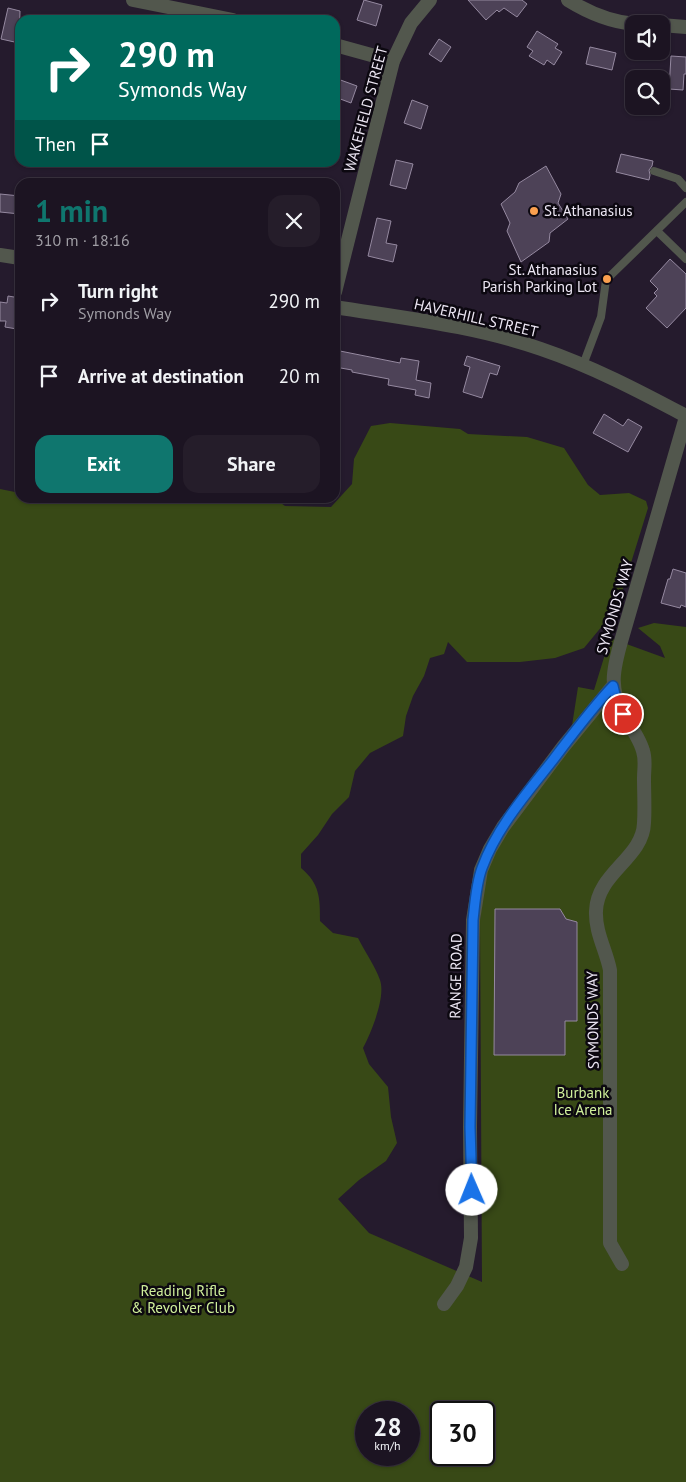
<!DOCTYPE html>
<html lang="en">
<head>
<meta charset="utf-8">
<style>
  :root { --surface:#1c1422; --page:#251d2a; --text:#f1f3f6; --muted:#a09ea5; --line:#3a3340; --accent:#0f766e }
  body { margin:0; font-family:"PT Sans",sans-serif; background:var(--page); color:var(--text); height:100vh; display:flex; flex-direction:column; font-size:19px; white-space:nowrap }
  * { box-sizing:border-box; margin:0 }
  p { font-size:16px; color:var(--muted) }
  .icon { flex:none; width:28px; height:28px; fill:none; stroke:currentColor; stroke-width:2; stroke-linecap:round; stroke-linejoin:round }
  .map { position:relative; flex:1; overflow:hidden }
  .panel { position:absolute; left:15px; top:178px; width:325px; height:325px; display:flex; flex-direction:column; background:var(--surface); border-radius:15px; box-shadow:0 1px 4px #0004,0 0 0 1px var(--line) }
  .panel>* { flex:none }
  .top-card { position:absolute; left:15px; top:15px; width:325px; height:152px; border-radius:15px; box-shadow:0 1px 4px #0004,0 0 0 1px var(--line); background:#00695c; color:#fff; overflow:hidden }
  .tools { position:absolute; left:625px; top:15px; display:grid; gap:10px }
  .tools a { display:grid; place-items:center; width:45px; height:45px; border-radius:10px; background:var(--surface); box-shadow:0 1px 4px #0004,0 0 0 1px var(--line); font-size:25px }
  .speed { position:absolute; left:355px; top:1401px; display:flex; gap:10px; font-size:25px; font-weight:700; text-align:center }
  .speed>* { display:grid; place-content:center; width:65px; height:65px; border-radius:50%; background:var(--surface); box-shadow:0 1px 4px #0004,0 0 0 1px var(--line); line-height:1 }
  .speed small { font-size:12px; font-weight:400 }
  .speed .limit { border:2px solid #111; border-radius:8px; background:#fff; color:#111 }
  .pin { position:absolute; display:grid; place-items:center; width:42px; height:42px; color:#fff; margin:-21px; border:2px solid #fff; border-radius:50%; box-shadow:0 1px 5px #0007 }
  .me { position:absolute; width:55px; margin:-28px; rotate:359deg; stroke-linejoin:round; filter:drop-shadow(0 0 4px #0008) }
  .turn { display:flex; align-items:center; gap:18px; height:105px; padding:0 20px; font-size:22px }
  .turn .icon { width:65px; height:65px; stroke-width:2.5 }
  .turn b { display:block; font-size:35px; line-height:42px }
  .then { display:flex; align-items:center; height:48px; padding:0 20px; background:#0003; gap:10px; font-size:19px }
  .round { display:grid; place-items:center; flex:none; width:52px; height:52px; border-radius:15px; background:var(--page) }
  .overview { display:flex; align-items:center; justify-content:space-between; height:85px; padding:0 20px }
  h1 { font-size:30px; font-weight:700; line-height:38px; color:var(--accent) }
  .action { display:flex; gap:10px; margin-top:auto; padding:10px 20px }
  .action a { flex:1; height:58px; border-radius:15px; background:var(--accent); color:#fff; font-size:20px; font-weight:700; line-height:58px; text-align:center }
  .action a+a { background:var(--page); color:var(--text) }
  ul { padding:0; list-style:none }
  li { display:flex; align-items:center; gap:15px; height:75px; padding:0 20px }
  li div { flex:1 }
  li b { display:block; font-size:19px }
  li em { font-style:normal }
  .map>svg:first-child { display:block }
</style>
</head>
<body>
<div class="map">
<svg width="686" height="1482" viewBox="0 0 686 1482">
  <rect width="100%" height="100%" fill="#251b2d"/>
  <!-- green -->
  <path fill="#384916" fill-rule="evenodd" d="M390,423L460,429L468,434L527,437L564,448L588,485L600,495L629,493L646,501L648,508L617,608L584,648L555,658L520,662H467L448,642L444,654L430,658L424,676L413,696L406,716L403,736L370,753L355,771L349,797L332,814L318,835L301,854V868C320,884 320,898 320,921L333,933L358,938C365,952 375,966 380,980C386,997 371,1033 363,1048L369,1064L388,1087L391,1117L397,1143L386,1161L359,1180L338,1199L369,1233L482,1282L480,920L485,875L496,847L569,745L578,687L594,690L610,638L665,658L660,646L638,628L654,623L686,627V1482H0V489L20,493V498H274L285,506L331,507L352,484L354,459L371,426ZM366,1412H409V1455H366ZM441,1412H484V1455H441Z"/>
  <!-- building -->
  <g fill="#4d4257" stroke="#9589a0">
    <polygon points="364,0 382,5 376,26 357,20"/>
    <polygon points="468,0 522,0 527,4 517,17 504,8 499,12 497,10 486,20"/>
    <polygon points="8,8 20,11 19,43 1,39"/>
    <polygon points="537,31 558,44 555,48 562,52 554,65 547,60 544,65 529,56 533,51 527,47"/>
    <polygon points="439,39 451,47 441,62 429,54"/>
    <polygon points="590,47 616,53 612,70 586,64"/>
    <polygon points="671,56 686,57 686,74 684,74 683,90 669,89"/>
    <polygon points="335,78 357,86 351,103 335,97"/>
    <polygon points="412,100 428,106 421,129 404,123"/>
    <polygon points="621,154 653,161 652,166 649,170 650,175 649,180 616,172"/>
    <polygon points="396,160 413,164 406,189 390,185"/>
    <polygon points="546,166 561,194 558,203 568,219 550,233 549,242 521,262 507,231 510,223 501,204 515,192 519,183"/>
    <polygon points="0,194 20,196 20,214 0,212"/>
    <polygon points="377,218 391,221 386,243 397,245 393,262 368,256"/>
    <polygon points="670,259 686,274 686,308 667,328 646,308 657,296 654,293 658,289 650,281"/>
    <polygon points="8,296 20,298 20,324 18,323 17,329 5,327 6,321 0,321 0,302 7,303"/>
    <polygon points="335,350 400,363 401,358 419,361 416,380 431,383 429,398 415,395 416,390 388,385 389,379 352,372 352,370 335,367"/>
    <polygon points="467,356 500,366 497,375 490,373 482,398 463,392 470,367 464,365"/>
    <polygon points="604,414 623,426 628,419 642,427 628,452 593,433"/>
    <polygon points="673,569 686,573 686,607 681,605 680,608 661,603 668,579 670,579"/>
    <polygon points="495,909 560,909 566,919 577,922 577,1021 565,1021 565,1055 494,1055"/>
  </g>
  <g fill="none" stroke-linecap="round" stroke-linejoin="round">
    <!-- service -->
    <g stroke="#52574d" stroke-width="8">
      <polyline points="654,171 678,179 686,188"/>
      <polyline points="657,231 686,259"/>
      <polyline points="583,365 601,317 606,280 686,202"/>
    </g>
    <!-- minor -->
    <g stroke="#52574d" stroke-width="14">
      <polyline points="133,0 233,20"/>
      <path d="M568,0C589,13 610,22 635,24"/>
      <polyline points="661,25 686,27"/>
      <polyline points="335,45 393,61"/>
      <path d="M622,1264L610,1243V970C606,950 595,932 596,911C597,873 643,858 644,823C645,808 644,793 644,778C644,769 646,760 643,751C640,740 632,728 625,718C608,689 613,669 622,638L686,417"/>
      <polyline points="444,1304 457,1286 466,1267 471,1238 470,1127 473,920 481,870 490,849 503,827 563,747 613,686"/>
    </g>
    <!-- tertiary -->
    <g stroke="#52574d" stroke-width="14">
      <polyline points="0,255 20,258"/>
      <polyline points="335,292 393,61 411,23 430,0"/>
      <path d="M335,307C403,318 476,326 541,349C591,366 639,391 686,416"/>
    </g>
  </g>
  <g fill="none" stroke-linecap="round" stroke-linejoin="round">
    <defs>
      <path id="route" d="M472,1190L470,1127L473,920C475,903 476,884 482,868C497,827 527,793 553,760C572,735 591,709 613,686L617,703L623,714"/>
    </defs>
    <!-- route casing -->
    <use href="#route" stroke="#114b97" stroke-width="12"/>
    <!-- route -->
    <use href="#route" stroke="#1a73e8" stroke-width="9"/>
  </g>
  <!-- markers -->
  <g fill="#fa9f4e" stroke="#0c0810" stroke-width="2">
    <circle cx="534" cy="211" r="5"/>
    <circle cx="607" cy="279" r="5"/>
  </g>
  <g text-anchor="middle" stroke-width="5" stroke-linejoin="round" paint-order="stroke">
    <!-- street labels -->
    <g font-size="15" fill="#ede7f4" stroke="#0c0810">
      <text transform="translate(366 109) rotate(-75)" y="5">WAKEFIELD STREET</text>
      <text transform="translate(476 318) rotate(13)" y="5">HAVERHILL STREET</text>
      <text transform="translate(615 607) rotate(-74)" y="5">SYMONDS WAY</text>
      <text transform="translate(456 976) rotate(-89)" y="5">RANGE ROAD</text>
      <text transform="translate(593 1020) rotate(-91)" y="5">SYMONDS WAY</text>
    </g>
    <!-- poi labels -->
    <g font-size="15" fill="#ede7f4" stroke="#0c0810" text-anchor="start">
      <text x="544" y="216">St. Athanasius</text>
      <text x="597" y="275" text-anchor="end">St. Athanasius<tspan x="597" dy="17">Parish Parking Lot</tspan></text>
    </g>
    <!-- park labels -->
    <g font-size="15" fill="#d0f09b" stroke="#0c0810">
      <text x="583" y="1098">Burbank<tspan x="583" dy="17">Ice Arena</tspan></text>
      <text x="183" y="1296">Reading Rifle<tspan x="183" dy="17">&amp; Revolver Club</tspan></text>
    </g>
  </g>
</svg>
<div class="tools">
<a><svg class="icon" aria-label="sound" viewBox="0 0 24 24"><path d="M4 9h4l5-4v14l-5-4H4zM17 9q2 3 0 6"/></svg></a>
<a><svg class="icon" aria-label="search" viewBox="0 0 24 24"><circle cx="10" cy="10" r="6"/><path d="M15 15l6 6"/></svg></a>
</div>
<div class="speed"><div>28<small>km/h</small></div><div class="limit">30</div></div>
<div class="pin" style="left:623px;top:714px;background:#d93025"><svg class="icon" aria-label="arrive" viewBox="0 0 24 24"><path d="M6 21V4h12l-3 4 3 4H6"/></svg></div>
<svg class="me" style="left:472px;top:1190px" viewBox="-20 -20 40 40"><circle r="19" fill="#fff"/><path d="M0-13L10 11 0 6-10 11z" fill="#1a73e8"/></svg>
<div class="top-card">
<div class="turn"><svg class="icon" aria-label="right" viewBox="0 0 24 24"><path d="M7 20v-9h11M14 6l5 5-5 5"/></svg><div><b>290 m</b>Symonds Way</div></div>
<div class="then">Then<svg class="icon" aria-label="arrive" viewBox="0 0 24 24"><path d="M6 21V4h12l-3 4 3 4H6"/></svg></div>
</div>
<section class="panel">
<div class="overview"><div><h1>1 min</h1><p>310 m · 18:16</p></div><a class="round"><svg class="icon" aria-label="close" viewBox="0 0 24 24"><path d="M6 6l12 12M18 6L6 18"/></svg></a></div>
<ul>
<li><svg class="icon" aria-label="right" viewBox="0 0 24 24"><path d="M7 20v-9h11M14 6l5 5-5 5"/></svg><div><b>Turn right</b><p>Symonds Way</p></div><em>290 m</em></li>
<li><svg class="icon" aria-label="arrive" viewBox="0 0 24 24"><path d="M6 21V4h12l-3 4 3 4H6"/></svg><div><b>Arrive at destination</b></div><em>20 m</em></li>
</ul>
<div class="action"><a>Exit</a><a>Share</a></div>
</section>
</div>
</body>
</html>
